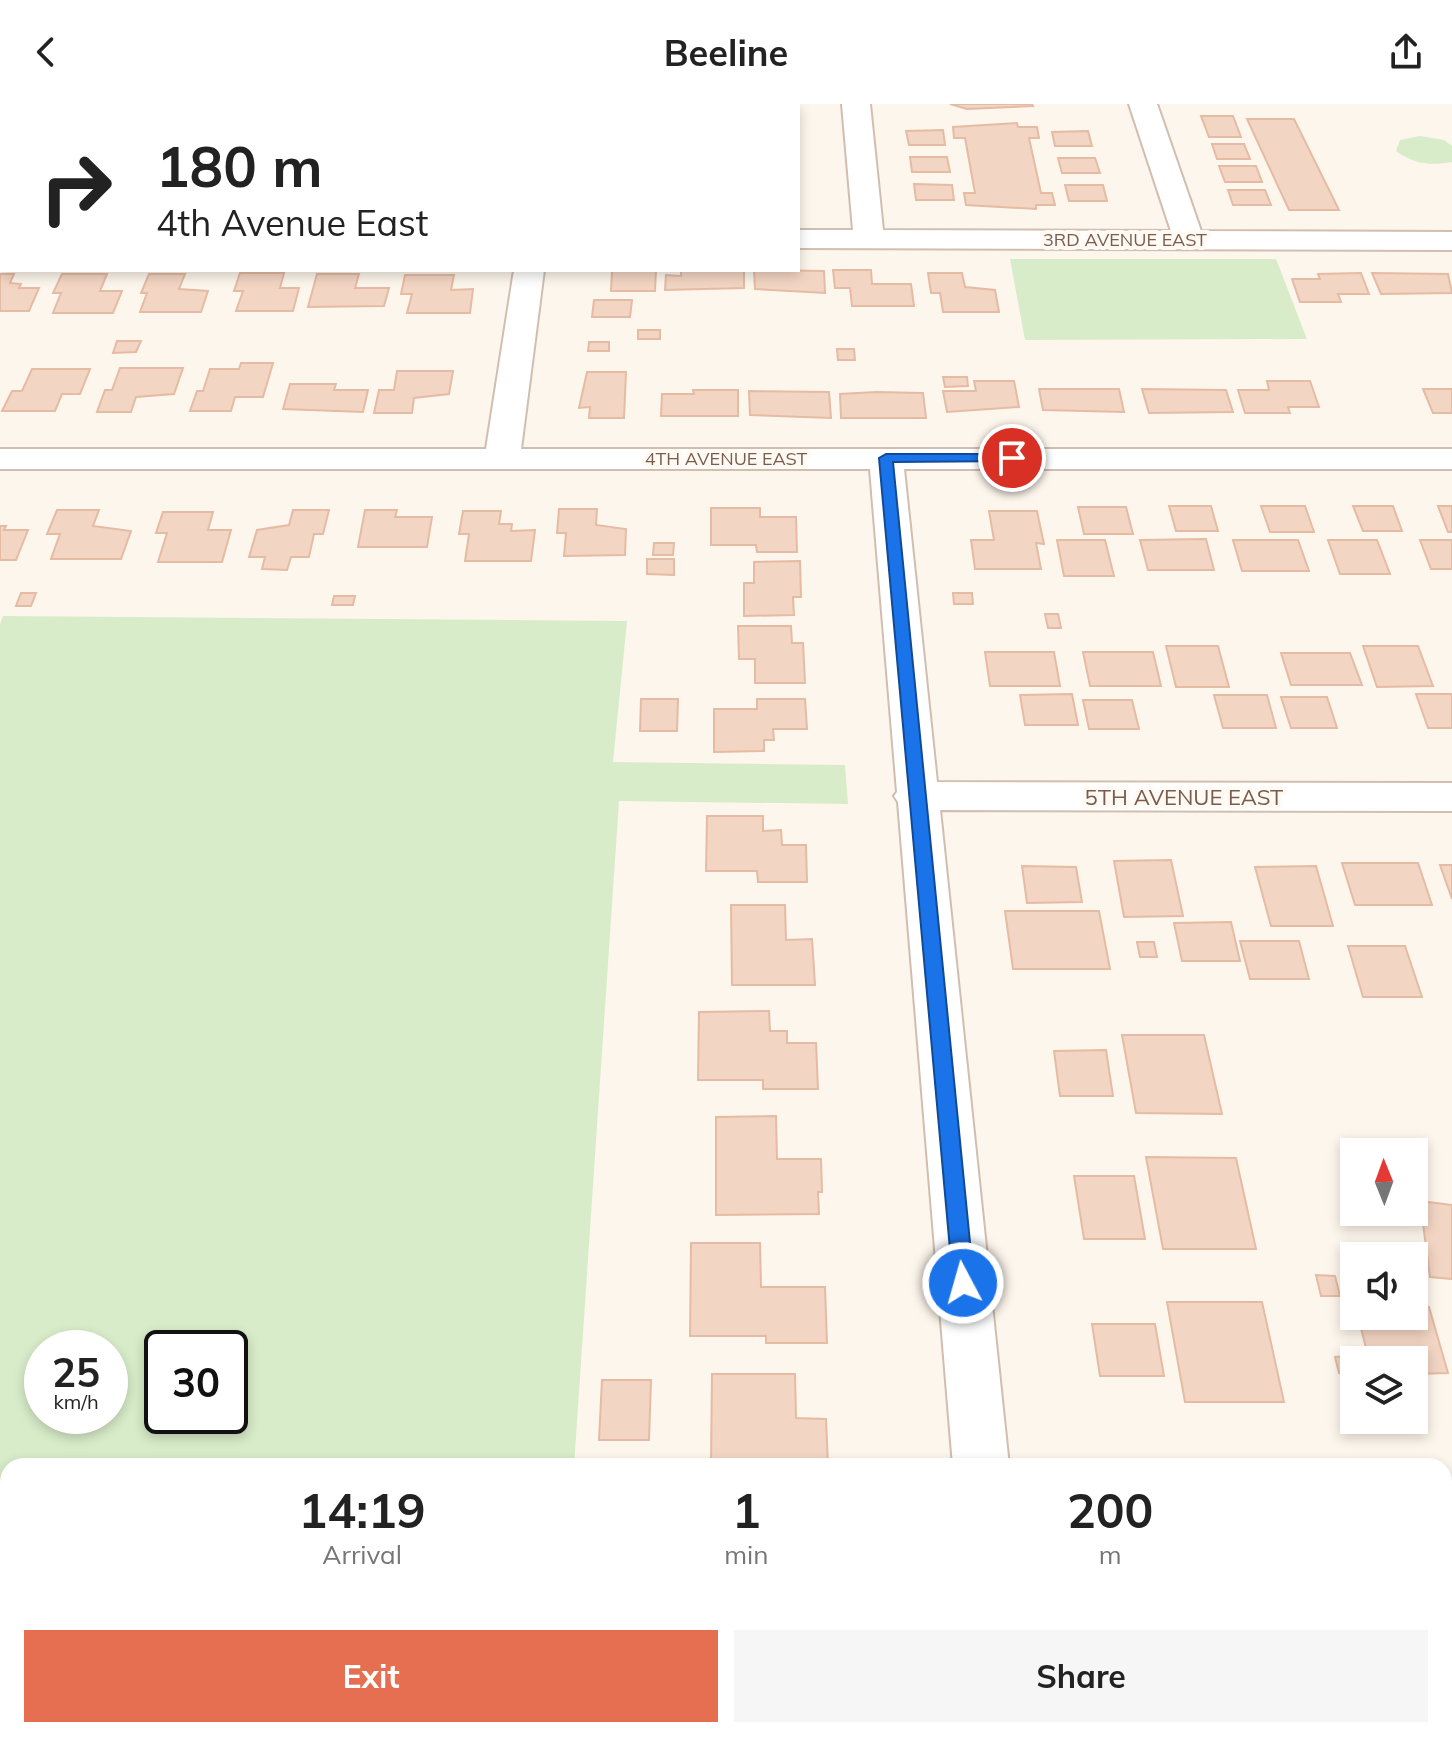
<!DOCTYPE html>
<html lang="en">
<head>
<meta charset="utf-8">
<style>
  :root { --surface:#fff; --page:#f6f6f6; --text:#222; --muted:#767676; --accent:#e76f51 }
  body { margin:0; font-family:Mulish,sans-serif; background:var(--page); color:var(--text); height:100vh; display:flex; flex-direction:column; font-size:30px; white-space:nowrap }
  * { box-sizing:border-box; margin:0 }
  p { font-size:26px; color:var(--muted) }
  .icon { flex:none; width:44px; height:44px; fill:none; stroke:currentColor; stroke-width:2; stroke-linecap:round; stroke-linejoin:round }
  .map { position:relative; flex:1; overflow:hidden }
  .details { position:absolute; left:0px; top:1354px; width:1452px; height:280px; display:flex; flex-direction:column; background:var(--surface); border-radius:24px 24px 0 0; box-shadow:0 4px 12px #0003 }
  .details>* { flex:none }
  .hud { position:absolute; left:0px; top:0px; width:800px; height:168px; box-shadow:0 4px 12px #0003; background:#fff; color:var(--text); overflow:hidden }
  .needle { width:52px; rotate:359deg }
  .controls { position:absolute; left:1340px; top:1034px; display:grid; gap:16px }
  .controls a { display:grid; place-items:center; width:88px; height:88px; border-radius:0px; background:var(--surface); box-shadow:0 4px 12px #0003; font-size:40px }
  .speed { position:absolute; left:24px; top:1226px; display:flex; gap:16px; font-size:40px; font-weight:700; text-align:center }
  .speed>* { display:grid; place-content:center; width:104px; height:104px; border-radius:50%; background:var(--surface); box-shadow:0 4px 12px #0003; line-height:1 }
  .speed small { font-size:20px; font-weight:400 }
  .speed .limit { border:4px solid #111; border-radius:12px; background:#fff; color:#111 }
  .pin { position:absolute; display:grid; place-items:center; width:68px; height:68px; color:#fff; margin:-34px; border:4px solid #fff; border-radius:50%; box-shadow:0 2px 8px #0007 }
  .me { position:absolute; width:88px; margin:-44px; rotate:354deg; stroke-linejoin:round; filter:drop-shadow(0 0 6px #0008) }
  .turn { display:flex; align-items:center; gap:28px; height:168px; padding:0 24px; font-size:36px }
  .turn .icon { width:104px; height:104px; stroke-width:2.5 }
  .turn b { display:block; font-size:56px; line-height:68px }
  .eta { display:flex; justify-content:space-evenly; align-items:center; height:136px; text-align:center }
  .eta b { font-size:48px; font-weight:700; line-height:56px }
  .primary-button { display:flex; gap:16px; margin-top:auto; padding:16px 24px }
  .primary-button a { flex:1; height:92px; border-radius:0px; background:var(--accent); color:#fff; font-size:32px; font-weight:700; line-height:92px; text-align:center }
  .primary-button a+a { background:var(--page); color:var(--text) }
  header { display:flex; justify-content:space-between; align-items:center; height:104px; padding:0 24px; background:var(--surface); font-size:36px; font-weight:700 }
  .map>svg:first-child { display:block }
</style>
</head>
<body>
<header><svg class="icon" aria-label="back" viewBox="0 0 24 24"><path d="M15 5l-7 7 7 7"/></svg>Beeline<svg class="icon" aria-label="share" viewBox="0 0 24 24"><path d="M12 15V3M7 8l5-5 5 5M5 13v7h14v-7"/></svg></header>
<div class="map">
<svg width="1452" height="1634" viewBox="0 0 1452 1634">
  <rect width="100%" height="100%" fill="#fdf6ec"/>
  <!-- green -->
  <g fill="#d8ecc9" fill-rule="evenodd">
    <path d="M1420,32L1444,36L1452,42V58C1430,62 1414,60 1396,47L1400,36Z"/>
    <polygon points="1010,155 1276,155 1307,235 1025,236"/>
    <path d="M3,512L627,517L613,658L845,661L848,700L619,697L574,1362H8V1626H556V1634H0V520ZM110,1244V1312H42V1244ZM162,1244H230V1312H162Z"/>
  </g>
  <!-- building -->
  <g fill="#f3d5c3" stroke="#e6bba3" stroke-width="2">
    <rect x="656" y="0" width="83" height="2"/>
    <polygon points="950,0 1032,0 1033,2 967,5"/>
    <polygon points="1201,12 1233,12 1241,33 1209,33"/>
    <polygon points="1247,15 1294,15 1339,106 1289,106"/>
    <polygon points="1017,19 1018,23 1037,23 1039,34 1029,34 1041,89 1052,89 1055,101 1036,101 1036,105 966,101 964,89 975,89 965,34 954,34 953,23"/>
    <polygon points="943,26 945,41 909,41 906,27"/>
    <polygon points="1088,27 1092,42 1055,42 1052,28"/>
    <polygon points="1212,40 1244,40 1250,55 1217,55"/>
    <polygon points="910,53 947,53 950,68 912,68"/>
    <polygon points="1058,54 1095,54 1100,69 1062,69"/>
    <polygon points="1219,62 1256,62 1262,78 1225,78"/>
    <polygon points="914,80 952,81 954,96 916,96"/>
    <polygon points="1065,81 1103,81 1107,97 1069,97"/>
    <polygon points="1228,86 1265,86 1271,101 1233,101"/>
    <polygon points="612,166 656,166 655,187 611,187"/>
    <polygon points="681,166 744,166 744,184 665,186 666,171 681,172"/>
    <polygon points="754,166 824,167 825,189 755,185"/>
    <polygon points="833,166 871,166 872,180 911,180 914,202 852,202 850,184 835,184"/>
    <polygon points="240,169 284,169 280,184 299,184 293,207 236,207 243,187 234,187"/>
    <polygon points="928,169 962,169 965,183 995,186 999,208 943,208 940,189 931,189"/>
    <polygon points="1361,169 1369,190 1338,190 1341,198 1300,198 1292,175 1320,175 1318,170"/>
    <polygon points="1372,169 1448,170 1452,189 1381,190"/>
    <polygon points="0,170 14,170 10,179 21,180 19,184 39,184 29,207 0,207"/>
    <polygon points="62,170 107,170 100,187 122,187 113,209 53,209 61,189 53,189"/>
    <polygon points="149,170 185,170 179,185 208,187 201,208 140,208 147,189 141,189"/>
    <polygon points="317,170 359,170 355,184 389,184 384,202 308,203"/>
    <polygon points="405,171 454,171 451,186 473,185 470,209 407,209 412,190 401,190"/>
    <polygon points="594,196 632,196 630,213 592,213"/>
    <rect x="638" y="226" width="22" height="9"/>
    <polygon points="117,237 141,237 136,248 113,249"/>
    <polygon points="589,238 609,238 609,247 588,247"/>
    <polygon points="837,245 854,245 855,256 838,256"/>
    <polygon points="241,259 273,259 263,293 235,293 231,307 190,307 197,287 203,287 210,265 239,265"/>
    <polygon points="120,264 183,264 174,290 136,293 131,308 97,308 105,286 112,286"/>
    <polygon points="32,265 90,265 80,290 62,290 55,307 2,307 12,287 22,287"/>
    <polygon points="397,267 453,267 449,290 414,294 412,309 374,309 379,286 394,286"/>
    <polygon points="587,268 626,268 624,314 589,314 590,303 579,304"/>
    <polygon points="943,273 967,273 968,282 945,283"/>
    <polygon points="974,277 1014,277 1019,303 947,308 943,287 976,287"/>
    <polygon points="1267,277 1310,277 1319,303 1288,303 1290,309 1245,309 1238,286 1269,286"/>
    <polygon points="290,280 336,280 334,286 368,286 363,308 283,305"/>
    <polygon points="1039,285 1119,285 1124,308 1043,306"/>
    <polygon points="1142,285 1226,286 1233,308 1149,309"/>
    <polygon points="1423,285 1452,285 1452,309 1433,309"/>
    <polygon points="693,286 738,286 738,312 661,312 662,290 694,290"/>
    <polygon points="749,287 829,288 831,314 750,311"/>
    <polygon points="876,288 923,289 926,314 841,314 840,290"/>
    <polygon points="1169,402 1211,402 1218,427 1176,427"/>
    <polygon points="1261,402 1305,402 1314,428 1270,428"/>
    <polygon points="1353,402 1393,402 1402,427 1363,427"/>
    <polygon points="1438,402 1452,402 1452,428 1448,428"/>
    <polygon points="1078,403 1126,403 1133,430 1084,430"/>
    <polygon points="711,404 760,404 760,413 796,413 797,448 757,448 756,441 711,441"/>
    <polygon points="559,405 597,405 596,421 626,425 625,451 564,452 566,429 557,429"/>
    <polygon points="57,406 99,406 93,422 131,427 121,455 51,455 60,430 47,430"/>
    <polygon points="293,406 329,406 323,430 314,430 309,453 291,453 287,466 262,465 265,453 249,453 257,426 289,421"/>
    <polygon points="365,406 397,406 395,413 432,413 427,443 358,443"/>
    <polygon points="463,407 501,407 499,420 512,420 511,427 535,426 531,457 465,457 469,430 459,430"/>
    <polygon points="989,407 1037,407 1044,440 1036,439 1041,465 975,465 971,436 994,436"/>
    <polygon points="163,408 213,408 208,426 231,426 222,458 158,458 167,429 156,429"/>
    <polygon points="0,422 6,422 4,426 28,426 16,456 0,456"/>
    <polygon points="1206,435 1214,466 1148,466 1140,436"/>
    <polygon points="1057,436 1105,436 1114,472 1064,472"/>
    <polygon points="1233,436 1298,436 1309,467 1242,467"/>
    <polygon points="1328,436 1377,436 1390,470 1340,470"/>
    <polygon points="1420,436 1452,436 1452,465 1431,465"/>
    <polygon points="654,439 674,439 673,451 653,451"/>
    <polygon points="647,455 674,455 674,471 647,470"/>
    <polygon points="800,457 801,493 793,493 794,511 744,512 744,479 754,479 754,458"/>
    <polygon points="21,489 36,489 31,502 16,502"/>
    <polygon points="953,489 972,489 973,500 954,500"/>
    <polygon points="334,492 355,492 353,501 332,501"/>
    <polygon points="1045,510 1058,510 1061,524 1048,524"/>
    <polygon points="738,522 791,522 792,539 803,539 805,579 755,579 755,555 739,555"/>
    <polygon points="1166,542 1218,542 1229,583 1176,583"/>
    <polygon points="1363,542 1418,542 1433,582 1377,583"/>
    <polygon points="985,548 1054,548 1060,582 990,582"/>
    <polygon points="1083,548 1153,548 1161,582 1090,582"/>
    <polygon points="1281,549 1350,549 1362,581 1291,581"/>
    <polygon points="1072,590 1078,621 1025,621 1020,591"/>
    <polygon points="1416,590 1452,590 1452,624 1428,624"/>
    <polygon points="1214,591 1267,591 1276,624 1223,624"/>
    <polygon points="1281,593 1327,593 1337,624 1291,624"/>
    <polygon points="641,595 678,595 677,627 640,627"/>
    <polygon points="757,595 805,595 807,625 773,625 774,636 764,636 764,647 714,648 714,605 757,605"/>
    <polygon points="1083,596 1132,596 1139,625 1089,625"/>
    <polygon points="707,712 763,712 763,727 781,726 782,741 806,741 807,778 758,778 757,767 706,767"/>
    <polygon points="1171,756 1183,812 1124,813 1114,757"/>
    <polygon points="1342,759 1418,759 1432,801 1355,801"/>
    <polygon points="1440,761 1452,761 1452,795"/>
    <polygon points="1022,762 1076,763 1082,798 1027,799"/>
    <polygon points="1316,762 1333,822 1271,822 1255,763"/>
    <polygon points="731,801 785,801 786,836 812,835 815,881 732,881"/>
    <polygon points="1005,807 1099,807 1110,865 1013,865"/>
    <polygon points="1231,818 1240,857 1182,857 1174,819"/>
    <polygon points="1240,837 1299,837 1309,875 1250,875"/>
    <polygon points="1137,838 1154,838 1157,853 1140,853"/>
    <polygon points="1348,842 1405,842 1422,893 1363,893"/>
    <polygon points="769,907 770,927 787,927 787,939 816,939 818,985 763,985 763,976 698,976 699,908"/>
    <polygon points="1122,931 1204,931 1222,1010 1136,1009"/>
    <polygon points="1106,946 1113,992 1060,992 1054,947"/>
    <polygon points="776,1012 777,1055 821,1055 822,1088 818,1088 819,1110 716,1111 716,1013"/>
    <polygon points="1146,1053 1236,1054 1256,1145 1163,1145"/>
    <polygon points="1074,1072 1134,1072 1145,1135 1084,1135"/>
    <polygon points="1420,1097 1452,1101 1452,1175 1430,1173"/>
    <polygon points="691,1139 760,1139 761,1183 825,1183 827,1239 766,1239 766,1232 690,1232"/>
    <polygon points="1316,1171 1335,1172 1340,1192 1321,1192"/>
    <polygon points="1167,1198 1262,1198 1284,1298 1185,1298"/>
    <polygon points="1414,1203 1429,1203 1448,1269 1414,1270 1414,1256 1369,1256 1358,1212 1414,1212"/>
    <polygon points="1092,1220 1155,1220 1164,1272 1100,1272"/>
    <polygon points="1354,1252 1354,1269 1339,1269 1335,1253"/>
    <polygon points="712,1270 795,1270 796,1314 826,1315 828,1362 711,1362"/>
    <polygon points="602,1276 651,1276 649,1336 599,1336"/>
    <rect x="730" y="1626" width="78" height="8"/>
    <polygon points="1149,1626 1224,1626 1226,1634 1151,1634"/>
    <polygon points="1243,1626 1351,1626 1353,1634 1245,1634"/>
  </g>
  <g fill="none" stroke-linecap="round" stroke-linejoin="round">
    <defs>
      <g id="minor">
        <rect x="221" y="0" width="28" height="2"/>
        <rect x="542" y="0" width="28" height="2"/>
        <polygon points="842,0 870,0 883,126 1171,127 1129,0 1157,0 1201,127 1452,128 1452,146 798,144 798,126 853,126"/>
        <rect x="0" y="125" width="2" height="18"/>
        <polygon points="514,166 544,166 521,345 1452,345 1452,365 904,365 937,678 1452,679 1452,707 940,706 1009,1362 953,1362 898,698 894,692 897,688 870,365 0,365 0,345 486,345"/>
        <polygon points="977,1626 1037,1626 1038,1634 978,1634"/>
      </g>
    </defs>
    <!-- minor casing -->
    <use href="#minor" stroke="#d1beb0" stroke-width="4"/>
    <!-- minor -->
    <use href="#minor" fill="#fff" fill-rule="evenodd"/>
  </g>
  <!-- route -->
  <polygon fill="#1a73e8" stroke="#114b97" stroke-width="2" points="1012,350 1017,351 1017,357 893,358 974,1179 971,1186 956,1186 953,1179 879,354 886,350"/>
  <g text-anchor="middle" stroke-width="8" stroke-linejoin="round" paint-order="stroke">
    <!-- far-street labels -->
    <g font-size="18" fill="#7a5c4d" stroke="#fffaf3">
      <text x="1125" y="142">3RD AVENUE EAST</text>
      <text x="726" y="361">4TH AVENUE EAST</text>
    </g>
    <!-- street labels -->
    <g font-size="22" fill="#7a5c4d" stroke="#fffaf3">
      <text x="1184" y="701">5TH AVENUE EAST</text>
    </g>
  </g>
</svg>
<div class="controls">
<a><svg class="needle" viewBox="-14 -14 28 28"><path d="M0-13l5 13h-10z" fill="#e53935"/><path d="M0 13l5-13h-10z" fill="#767676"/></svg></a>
<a><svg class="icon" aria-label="sound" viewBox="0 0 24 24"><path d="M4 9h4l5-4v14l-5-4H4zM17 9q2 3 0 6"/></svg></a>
<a><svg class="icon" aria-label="layers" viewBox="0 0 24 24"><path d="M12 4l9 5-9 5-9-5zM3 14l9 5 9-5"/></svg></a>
</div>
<div class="speed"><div>25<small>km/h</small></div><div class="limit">30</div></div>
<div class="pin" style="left:1012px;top:354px;background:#d93025"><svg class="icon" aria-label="arrive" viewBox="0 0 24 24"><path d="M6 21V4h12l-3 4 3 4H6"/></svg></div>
<svg class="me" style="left:963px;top:1179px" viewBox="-20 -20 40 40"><circle r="17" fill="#1a73e8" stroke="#fff" stroke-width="3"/><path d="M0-11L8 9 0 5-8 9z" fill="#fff"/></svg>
<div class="hud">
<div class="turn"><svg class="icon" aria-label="right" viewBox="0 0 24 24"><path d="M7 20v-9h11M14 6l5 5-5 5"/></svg><div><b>180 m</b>4th Avenue East</div></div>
</div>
<section class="details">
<div class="eta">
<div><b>14:19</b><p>Arrival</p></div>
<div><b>1</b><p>min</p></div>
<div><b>200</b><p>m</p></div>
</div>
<div class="primary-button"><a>Exit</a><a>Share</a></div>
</section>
</div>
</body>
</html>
